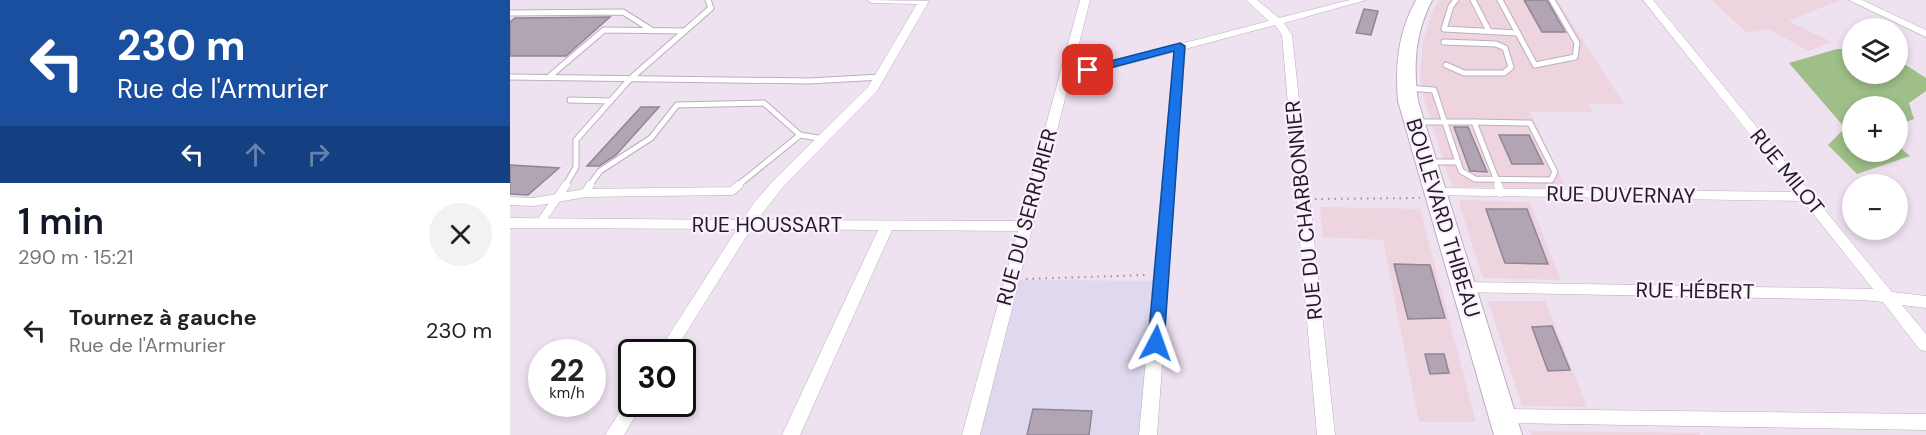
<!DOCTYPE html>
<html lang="fr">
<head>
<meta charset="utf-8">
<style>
  :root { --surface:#fff; --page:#f2f2f2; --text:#222; --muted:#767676; --accent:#111827 }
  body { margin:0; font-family:"DM Sans",sans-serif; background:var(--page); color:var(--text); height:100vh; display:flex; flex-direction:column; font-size:22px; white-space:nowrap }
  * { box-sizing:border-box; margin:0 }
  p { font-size:20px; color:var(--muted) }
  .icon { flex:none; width:33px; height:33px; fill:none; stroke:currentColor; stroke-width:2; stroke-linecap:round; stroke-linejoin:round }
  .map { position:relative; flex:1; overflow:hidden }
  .side { display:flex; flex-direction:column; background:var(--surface); width:510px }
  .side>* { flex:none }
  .guide { background:#1a4fa0; color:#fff; overflow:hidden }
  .buttons { position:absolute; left:1332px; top:18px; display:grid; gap:12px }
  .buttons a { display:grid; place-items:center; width:66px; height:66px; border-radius:50%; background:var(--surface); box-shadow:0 3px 9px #0003; font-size:30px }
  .speed { position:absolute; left:18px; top:339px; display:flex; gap:12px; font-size:30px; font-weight:700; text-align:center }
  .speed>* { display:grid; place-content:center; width:78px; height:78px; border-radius:50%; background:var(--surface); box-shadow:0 3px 9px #0003; line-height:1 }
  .speed small { font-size:15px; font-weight:400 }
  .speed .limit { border:3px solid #111; border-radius:9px; background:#fff; color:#111 }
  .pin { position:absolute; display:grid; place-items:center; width:51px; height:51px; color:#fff; margin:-26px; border-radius:12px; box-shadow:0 3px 9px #0006 }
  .me { position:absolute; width:66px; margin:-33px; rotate:4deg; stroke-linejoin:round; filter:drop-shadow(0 0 4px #0008) }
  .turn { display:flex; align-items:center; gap:21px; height:126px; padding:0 18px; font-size:27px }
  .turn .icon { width:78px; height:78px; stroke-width:2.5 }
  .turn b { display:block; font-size:42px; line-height:51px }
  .lanes { display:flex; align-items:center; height:57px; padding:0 18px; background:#0003; justify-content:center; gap:30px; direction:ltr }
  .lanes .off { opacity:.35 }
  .round { display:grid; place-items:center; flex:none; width:63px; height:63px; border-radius:32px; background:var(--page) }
  .head { display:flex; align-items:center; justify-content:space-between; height:102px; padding:0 18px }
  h1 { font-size:36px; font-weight:600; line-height:45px; color:var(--accent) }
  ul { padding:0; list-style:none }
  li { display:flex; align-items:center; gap:18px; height:90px; padding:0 18px }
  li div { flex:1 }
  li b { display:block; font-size:22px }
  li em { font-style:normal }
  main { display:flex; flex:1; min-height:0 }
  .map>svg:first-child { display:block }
</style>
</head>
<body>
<main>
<section class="side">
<div class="guide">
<div class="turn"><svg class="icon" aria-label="left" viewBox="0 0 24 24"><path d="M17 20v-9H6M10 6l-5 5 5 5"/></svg><div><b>230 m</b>Rue de l'Armurier</div></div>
<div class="lanes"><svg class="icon" aria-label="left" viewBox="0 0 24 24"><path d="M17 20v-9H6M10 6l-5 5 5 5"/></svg><svg class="icon off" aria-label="ahead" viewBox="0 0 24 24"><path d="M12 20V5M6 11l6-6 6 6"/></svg><svg class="icon off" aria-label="right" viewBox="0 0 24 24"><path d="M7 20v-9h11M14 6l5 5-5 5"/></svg></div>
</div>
<div class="head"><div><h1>1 min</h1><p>290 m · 15:21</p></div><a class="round"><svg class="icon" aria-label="close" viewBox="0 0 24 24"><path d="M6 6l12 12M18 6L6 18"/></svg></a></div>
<ul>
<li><svg class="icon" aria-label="left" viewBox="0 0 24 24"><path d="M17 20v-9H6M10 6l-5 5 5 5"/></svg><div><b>Tournez à gauche</b><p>Rue de l'Armurier</p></div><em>230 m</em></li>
</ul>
</section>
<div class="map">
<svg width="1416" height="435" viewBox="0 0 1416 435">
  <rect width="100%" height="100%" fill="#eee1f0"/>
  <!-- commercial -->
  <g fill="#edd4de">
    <polygon points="930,0 1047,0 1114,104 1078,104 1083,112 1020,112 1056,188 942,187 914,99 910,77 913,40 923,10"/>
    <polygon points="1202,0 1330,0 1278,21 1322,42 1299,51 1258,29 1237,33"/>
    <polygon points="951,200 1020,202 1051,280 973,278 949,203"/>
    <polygon points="810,207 910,209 966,422 909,422 873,240 813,237"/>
    <polygon points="978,301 1035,301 1077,407 1012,406"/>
    <polygon points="1021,431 1189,433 1190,435 1021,435"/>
  </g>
  <!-- education -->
  <polygon fill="#dfd8ee" points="505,280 645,281 632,435 465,435"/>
  <!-- green -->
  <polygon fill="#9ebf88" points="1327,49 1342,49 1342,74 1388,74 1388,60 1416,78 1416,91 1399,103 1404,119 1388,125 1388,106 1342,106 1342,152 1388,152 1388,146 1400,156 1347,174 1318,145 1335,128 1279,63"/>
  <!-- building -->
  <g fill="#b1a5b4" stroke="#908593" stroke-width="1.5">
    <polygon points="1014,0 1037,0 1055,32 1032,32"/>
    <polygon points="854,9 868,11 861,35 846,33"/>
    <polygon points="100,17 56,56 0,56 0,22 5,18"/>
    <polygon points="131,107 149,107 106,155 89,166 77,166"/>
    <polygon points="944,127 958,127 977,172 960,171"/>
    <polygon points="989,135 1019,135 1033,164 1002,164"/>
    <polygon points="0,165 49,168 18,195 0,194"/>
    <polygon points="976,209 1017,209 1038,264 995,263"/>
    <polygon points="884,264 920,265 935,318 898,319"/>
    <polygon points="1042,326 1060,370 1038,371 1022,327"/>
    <polygon points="915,354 934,354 939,373 920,374"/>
    <polygon points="523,409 582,411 579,435 517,435"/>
  </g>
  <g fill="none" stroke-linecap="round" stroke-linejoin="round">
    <defs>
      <g id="service-far1">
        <polyline points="946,0 941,6 934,29 1008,33"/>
        <polyline points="963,0 979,31"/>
        <polyline points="990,0 1025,65 1065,57 1067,43 1042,0"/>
        <polyline points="0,13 113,12 140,29"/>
        <polyline points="934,42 986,44 995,48 1001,67 994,73 954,73 936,65"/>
        <polyline points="40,76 94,30 175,31"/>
        <polyline points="0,77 299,81 371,77"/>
        <polyline points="898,88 924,90 951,171 965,179 1041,180 1045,172 1020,123 964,122"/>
        <polyline points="60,100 101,101"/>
        <polyline points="907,122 964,122 989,186"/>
        <polyline points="920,162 948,162"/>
        <polyline points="55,186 66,167 66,140 120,79 201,8 198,0"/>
        <polyline points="79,186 90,171 141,138 167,105 254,103 290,135"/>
        <polyline points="227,186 290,135 314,139"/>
      </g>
      <g id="service">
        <polyline points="988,185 991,193"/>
        <polyline points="75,193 80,185"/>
        <polyline points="0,201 24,202 75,193 222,191 229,185"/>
        <polyline points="30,223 56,185"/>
      </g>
      <g id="minor">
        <polygon points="357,0 419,1 367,91 273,187 247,220 510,221 570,0 580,0 562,72 759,21 736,0 747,0 769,18 840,0 856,0 774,23 782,35 825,435 807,435 772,35 765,25 675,49 647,435 629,435 664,52 560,79 470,435 452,435 508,231 382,230 290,435 272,435 368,230 241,229 164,352 148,352 227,229 0,228 0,218 233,220 243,204 263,181 358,87 407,4 362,3"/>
        <polygon points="1133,0 1143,0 1382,292 1416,296 1416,308 1392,305 1416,334 1416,351 1410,350 1373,302 1354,300 949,292 947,288 949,284 954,282 1363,289 1293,201 921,195 919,192 921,189 926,188 1286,192"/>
        <polygon points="1339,0 1352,0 1416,30 1416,37"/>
        <polygon points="122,398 122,404 132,404 114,435 95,435 118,399"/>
        <polygon points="992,409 1416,414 1416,430 992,423 986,421 983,416 986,411"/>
      </g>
      <path id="primary" d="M906,0H922C905,33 903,65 908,101L1012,435H984L888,101C885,65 888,33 906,0Z"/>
    </defs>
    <!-- service-far1 casing -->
    <use href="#service-far1" stroke="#bbafbd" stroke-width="7"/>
    <!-- service casing -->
    <use href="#service" stroke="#bbafbd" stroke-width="9"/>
    <!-- minor casing -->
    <use href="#minor" stroke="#bbafbd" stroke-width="1"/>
    <!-- primary casing -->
    <use href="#primary" stroke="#bbafbd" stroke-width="2"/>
    <!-- path -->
    <g stroke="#9a919c" stroke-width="2" stroke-dasharray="1.5 5" stroke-linecap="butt">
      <polyline points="805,199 910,198"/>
      <polyline points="516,279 636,275"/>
    </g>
    <!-- service-far1 -->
    <use href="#service-far1" stroke="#fff" stroke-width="5"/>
    <!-- service -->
    <use href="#service" stroke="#fff" stroke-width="8"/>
    <!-- minor -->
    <use href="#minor" fill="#fff" fill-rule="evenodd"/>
    <!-- primary -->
    <use href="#primary" fill="#fff" fill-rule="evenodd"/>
  </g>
  <!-- route -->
  <polygon fill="#1a73e8" stroke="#114b97" stroke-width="1.5" points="670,43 675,46 654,343 651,348 646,350 640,348 638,343 664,51 578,74 572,70 574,68"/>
  <g text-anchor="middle" stroke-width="4.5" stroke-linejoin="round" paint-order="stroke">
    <!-- street labels -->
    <g font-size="21" fill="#201c21" stroke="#fbeefe">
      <text transform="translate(1277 172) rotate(51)" y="7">RUE MILOT</text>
      <text transform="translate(1111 195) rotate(1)" y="7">RUE DUVERNAY</text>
      <text transform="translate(794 210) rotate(-96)" y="7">RUE DU CHARBONNIER</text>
      <text transform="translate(517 217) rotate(-75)" y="7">RUE DU SERRURIER</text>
      <text transform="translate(933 218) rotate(73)" y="7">BOULEVARD THIBEAU</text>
      <text x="257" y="232">RUE HOUSSART</text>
      <text transform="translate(1185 291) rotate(1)" y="7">RUE HÉBERT</text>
    </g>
  </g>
</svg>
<div class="buttons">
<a><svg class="icon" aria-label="layers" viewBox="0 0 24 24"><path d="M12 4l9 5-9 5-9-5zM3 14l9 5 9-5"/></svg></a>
<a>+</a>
<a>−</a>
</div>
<div class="speed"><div>22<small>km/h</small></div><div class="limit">30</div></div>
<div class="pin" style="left:578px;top:70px;background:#d93025"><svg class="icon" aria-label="arrive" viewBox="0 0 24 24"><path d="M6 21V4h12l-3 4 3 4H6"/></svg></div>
<svg class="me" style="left:646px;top:343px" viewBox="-20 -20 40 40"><path d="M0-17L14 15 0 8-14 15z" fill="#1a73e8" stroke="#fff" stroke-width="4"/></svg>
</div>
</main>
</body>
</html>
